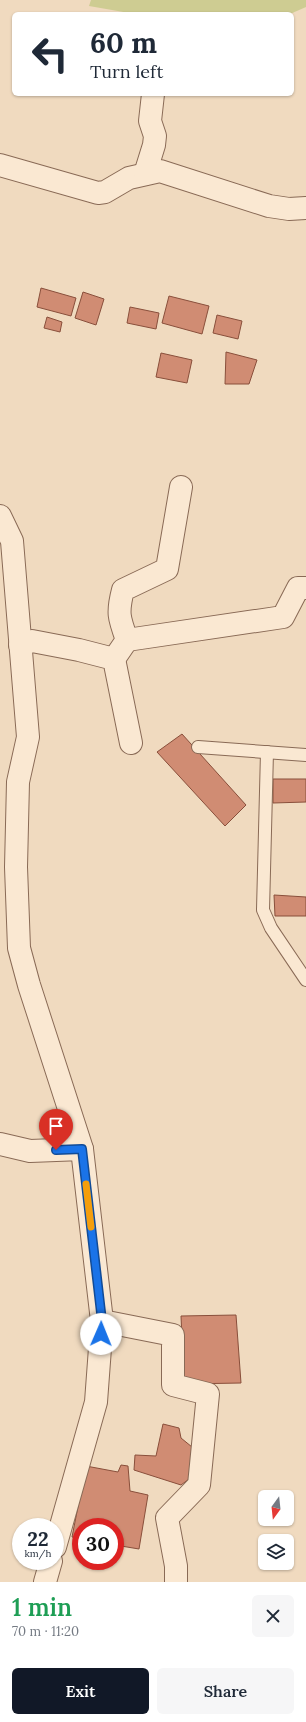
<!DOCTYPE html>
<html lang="en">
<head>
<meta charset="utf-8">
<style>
  :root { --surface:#fff; --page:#f6f6f7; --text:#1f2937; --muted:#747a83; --accent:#111827 }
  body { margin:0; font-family:Lora,serif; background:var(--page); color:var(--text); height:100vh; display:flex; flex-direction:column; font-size:15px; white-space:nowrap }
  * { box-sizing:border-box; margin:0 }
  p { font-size:13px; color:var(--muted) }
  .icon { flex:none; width:22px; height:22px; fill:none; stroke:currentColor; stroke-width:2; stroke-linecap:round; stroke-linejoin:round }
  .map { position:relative; height:1582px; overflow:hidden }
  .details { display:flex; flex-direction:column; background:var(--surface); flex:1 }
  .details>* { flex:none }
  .hud { position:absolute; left:12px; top:12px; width:282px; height:84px; border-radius:6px; box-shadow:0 1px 3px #0004; background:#fff; color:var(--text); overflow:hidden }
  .needle { width:26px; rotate:195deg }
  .fabs { position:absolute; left:258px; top:1490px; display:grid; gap:8px }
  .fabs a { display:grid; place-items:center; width:36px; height:36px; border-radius:6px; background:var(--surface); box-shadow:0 1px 3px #0004; font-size:20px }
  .speed { position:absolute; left:12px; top:1518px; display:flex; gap:8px; font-size:20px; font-weight:700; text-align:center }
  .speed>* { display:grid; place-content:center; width:52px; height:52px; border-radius:50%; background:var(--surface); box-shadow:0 1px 3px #0004; line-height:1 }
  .speed small { font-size:10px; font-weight:400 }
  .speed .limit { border:6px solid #d22; background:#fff; color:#111 }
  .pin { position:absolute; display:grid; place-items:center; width:34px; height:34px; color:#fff; margin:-41px -17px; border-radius:50% 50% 50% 0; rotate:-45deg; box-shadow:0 0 4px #0007 }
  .pin .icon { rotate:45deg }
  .me { position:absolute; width:44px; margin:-22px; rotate:1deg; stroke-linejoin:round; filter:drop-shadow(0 0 3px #0008) }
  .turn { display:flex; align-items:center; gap:14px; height:84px; padding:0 12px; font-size:18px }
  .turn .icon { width:52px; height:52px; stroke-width:2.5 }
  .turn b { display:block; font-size:28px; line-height:34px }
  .round { display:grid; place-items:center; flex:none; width:42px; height:42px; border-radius:6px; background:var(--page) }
  .head { display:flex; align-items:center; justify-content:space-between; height:68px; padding:0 12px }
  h1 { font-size:24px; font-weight:600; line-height:30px; color:#1e9e55 }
  .button { display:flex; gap:8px; margin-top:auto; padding:8px 12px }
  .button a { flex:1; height:46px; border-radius:6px; background:var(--accent); color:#fff; font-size:16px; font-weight:600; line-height:46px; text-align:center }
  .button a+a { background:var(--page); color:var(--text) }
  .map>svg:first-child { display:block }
</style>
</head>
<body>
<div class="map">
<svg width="306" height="1582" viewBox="0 0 306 1582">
  <rect width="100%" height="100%" fill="#f0dabf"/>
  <!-- green -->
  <polygon fill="#cecc92" points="91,0 306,0 306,7 290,14 135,14 89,6"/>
  <!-- building -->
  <g fill="#d08c73" stroke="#894f3b">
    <polygon points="41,288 76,298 71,316 37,307"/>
    <polygon points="83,292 104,299 96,325 75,318"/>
    <polygon points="169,296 209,306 202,334 162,323"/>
    <polygon points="130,307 159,313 156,329 127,323"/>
    <polygon points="217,315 242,321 238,339 213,333"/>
    <polygon points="47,317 62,322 60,332 44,328"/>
    <polygon points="226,352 257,360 249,384 225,384"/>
    <polygon points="161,353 192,360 187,383 156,377"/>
    <polygon points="182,734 246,805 225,826 157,752"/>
    <polygon points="273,779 306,779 306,802 273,803"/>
    <polygon points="274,895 306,897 306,916 275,916"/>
    <polygon points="236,1315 241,1383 184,1384 181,1316"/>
    <polygon points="163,1424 179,1428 181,1438 192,1447 193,1476 181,1485 134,1470 135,1455 156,1456"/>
    <polygon points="121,1465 128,1466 130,1491 148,1495 139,1549 115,1545 115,1527 81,1527 81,1539 72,1537 86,1466 118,1472"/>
  </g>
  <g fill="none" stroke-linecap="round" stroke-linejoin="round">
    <defs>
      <g id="lane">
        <polyline points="198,747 306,755"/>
        <polyline points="267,752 263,910 271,928 306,980"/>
      </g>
      <g id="street">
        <polyline points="0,165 98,193 105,192 129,178 160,171 269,206 289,209 306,208"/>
        <polyline points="145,174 154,145 155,136 150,121 153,94"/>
        <polyline points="0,516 12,541 28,737 18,782 16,867 19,948 29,985 82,1149"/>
        <polyline points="127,640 283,617 298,588 306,588"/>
        <polyline points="20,645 32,641 79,650 114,659 131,743"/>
        <path d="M114,659L127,640C119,618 117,613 123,590L167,569L181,487"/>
        <polyline points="0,1144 30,1151 82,1149 102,1321"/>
        <polyline points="55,1547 96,1402 102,1321 173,1335 173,1385 208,1394 199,1485 167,1518 176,1566 176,1582"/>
        <polyline points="45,1582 51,1561"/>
      </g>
    </defs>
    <!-- lane casing -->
    <use href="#lane" stroke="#896a56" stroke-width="14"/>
    <!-- street casing -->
    <use href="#street" stroke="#896a56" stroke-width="24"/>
    <!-- lane -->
    <use href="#lane" stroke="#fae8d2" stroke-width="12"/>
    <!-- street -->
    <use href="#street" stroke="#fae8d2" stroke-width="22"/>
  </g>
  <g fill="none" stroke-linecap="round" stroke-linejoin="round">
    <defs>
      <polyline id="route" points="56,1150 82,1149 102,1321 101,1334"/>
    </defs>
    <!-- route casing -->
    <use href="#route" stroke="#114b97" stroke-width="10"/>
    <!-- route -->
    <use href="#route" stroke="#1a73e8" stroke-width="7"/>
    <!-- slow -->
    <polyline stroke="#f59e0b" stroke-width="7" points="86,1184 91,1227"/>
  </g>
</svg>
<div class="fabs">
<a><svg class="needle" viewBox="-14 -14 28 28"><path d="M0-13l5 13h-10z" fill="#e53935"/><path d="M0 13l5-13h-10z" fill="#747a83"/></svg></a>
<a><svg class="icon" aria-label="layers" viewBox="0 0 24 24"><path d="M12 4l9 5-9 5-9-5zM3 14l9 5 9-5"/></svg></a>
</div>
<div class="speed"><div>22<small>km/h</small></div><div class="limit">30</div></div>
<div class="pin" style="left:56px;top:1150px;background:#d93025"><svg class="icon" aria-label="arrive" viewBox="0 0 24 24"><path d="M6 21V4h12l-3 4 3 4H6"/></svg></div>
<svg class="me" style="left:101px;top:1334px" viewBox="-20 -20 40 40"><circle r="19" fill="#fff"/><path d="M0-13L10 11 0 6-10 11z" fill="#1a73e8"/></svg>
<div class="hud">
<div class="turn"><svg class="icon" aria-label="left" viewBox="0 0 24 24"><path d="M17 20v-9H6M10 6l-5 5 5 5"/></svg><div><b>60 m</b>Turn left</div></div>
</div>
</div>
<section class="details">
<div class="head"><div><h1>1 min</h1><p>70 m · 11:20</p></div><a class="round"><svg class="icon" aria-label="close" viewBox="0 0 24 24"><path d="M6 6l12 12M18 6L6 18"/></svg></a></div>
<div class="button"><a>Exit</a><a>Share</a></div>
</section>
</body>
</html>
